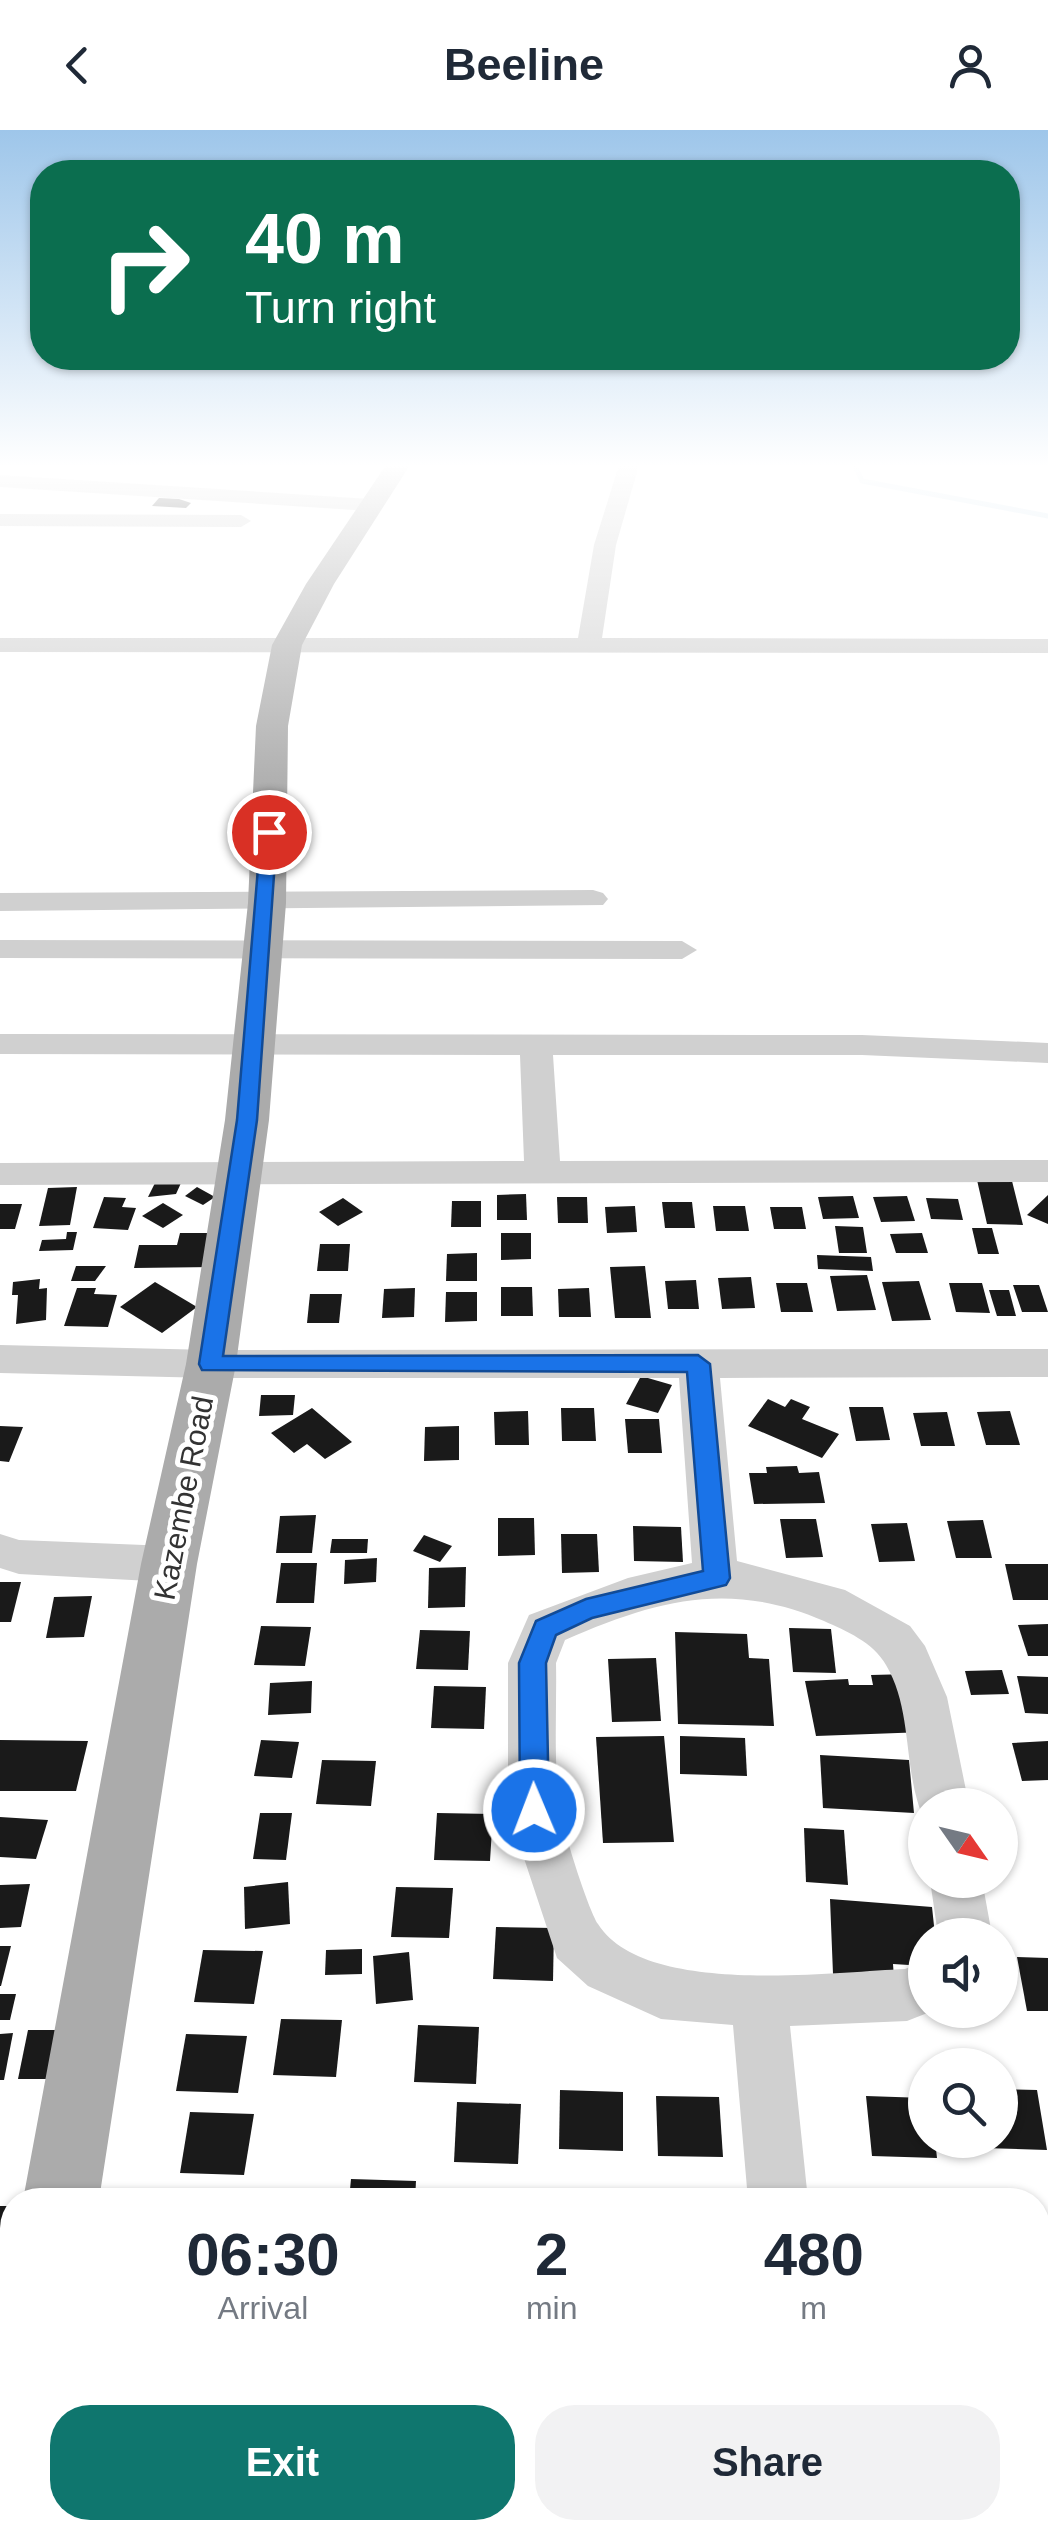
<!DOCTYPE html>
<html lang="en">
<head>
<meta charset="utf-8">
<style>
  :root { --surface:#fff; --page:#f2f2f3; --text:#1f2937; --muted:#747a83; --accent:#0f766e }
  body { margin:0; font-family:Arial,sans-serif; background:var(--page); color:var(--text); height:100vh; display:flex; flex-direction:column; font-size:38px; white-space:nowrap }
  * { box-sizing:border-box; margin:0 }
  p { font-size:32px; color:var(--muted) }
  .icon { flex:none; width:55px; height:55px; fill:none; stroke:currentColor; stroke-width:2; stroke-linecap:round; stroke-linejoin:round }
  .map { position:relative; flex:1; overflow:hidden }
  .details { position:absolute; left:0px; top:2058px; width:1050px; height:352px; display:flex; flex-direction:column; background:var(--surface); border-radius:40px 40px 0 0; box-shadow:0 2px 8px #0004 }
  .details>* { flex:none }
  .guide { position:absolute; left:30px; top:30px; width:990px; height:210px; border-radius:40px; box-shadow:0 2px 8px #0004; background:#0b6e4f; color:#fff; overflow:hidden }
  .needle { width:65px; rotate:124deg }
  .tools { position:absolute; left:908px; top:1658px; display:grid; gap:20px }
  .tools a { display:grid; place-items:center; width:110px; height:110px; border-radius:50%; background:var(--surface); box-shadow:0 2px 8px #0004; font-size:50px }
  .pin { position:absolute; display:grid; place-items:center; width:85px; height:85px; color:#fff; margin:-42px; border:5px solid #fff; border-radius:50%; box-shadow:0 2px 10px #0007 }
  .me { position:absolute; width:110px; margin:-55px; rotate:359deg; stroke-linejoin:round; filter:drop-shadow(0 0 8px #0008) }
  .turn { display:flex; align-items:center; gap:35px; height:210px; padding:0 50px; font-size:45px }
  .turn .icon { width:130px; height:130px; stroke-width:2.5 }
  .turn b { display:block; font-size:70px; line-height:85px }
  .eta { display:flex; justify-content:space-evenly; align-items:center; height:170px; text-align:center }
  .eta b { font-size:60px; font-weight:800; line-height:70px }
  .primary-button { display:flex; gap:20px; margin-top:auto; padding:20px 50px }
  .primary-button a { flex:1; height:115px; border-radius:40px; background:var(--accent); color:#fff; font-size:40px; font-weight:800; line-height:115px; text-align:center }
  .primary-button a+a { background:var(--page); color:var(--text) }
  header { display:flex; justify-content:space-between; align-items:center; height:130px; padding:0 50px; background:var(--surface); font-size:45px; font-weight:800 }
  .map>svg:first-child { display:block }
</style>
</head>
<body>
<header><svg class="icon" aria-label="back" viewBox="0 0 24 24"><path d="M15 5l-7 7 7 7"/></svg>Beeline<svg class="icon" aria-label="person" viewBox="0 0 24 24"><circle cx="12" cy="8" r="4"/><path d="M4 21q1-7 8-7t8 7"/></svg></header>
<div class="map">
<svg width="1048" height="2409" viewBox="0 0 1048 2409">
  <rect width="100%" height="100%" fill="#fff"/>
  <g fill="none" stroke-linecap="round" stroke-linejoin="round">
    <!-- stream -->
    <polyline stroke="#cfe2ee" stroke-width="5" points="855,335 862,351 1048,386"/>
  </g>
  <!-- building -->
  <g fill="#1a1a1a">
    <polygon points="159,368 179,369 191,373 186,378 152,376"/>
    <polygon points="977,1050 1012,1051 1023,1095 987,1094"/>
    <polygon points="156,1051 181,1053 176,1064 148,1067"/>
    <polygon points="77,1057 70,1095 39,1096 48,1058"/>
    <polygon points="197,1057 215,1067 203,1075 185,1066"/>
    <polygon points="526,1064 527,1090 497,1090 497,1065"/>
    <polygon points="1048,1065 1048,1094 1027,1085"/>
    <polygon points="853,1066 859,1088 823,1089 818,1067"/>
    <polygon points="907,1066 915,1091 881,1092 873,1067"/>
    <polygon points="104,1067 126,1068 122,1077 136,1078 128,1100 93,1098"/>
    <polygon points="557,1067 587,1067 588,1093 558,1093"/>
    <polygon points="343,1068 363,1082 338,1096 319,1082"/>
    <polygon points="926,1068 958,1069 963,1090 931,1089"/>
    <polygon points="452,1071 481,1071 481,1097 451,1097"/>
    <polygon points="662,1072 692,1072 695,1098 665,1098"/>
    <polygon points="163,1073 183,1085 163,1098 142,1086"/>
    <polygon points="0,1074 22,1074 15,1099 0,1099"/>
    <polygon points="635,1076 637,1102 607,1103 605,1077"/>
    <polygon points="713,1076 745,1076 749,1101 716,1101"/>
    <polygon points="770,1077 802,1077 806,1099 774,1099"/>
    <polygon points="835,1096 863,1097 867,1123 839,1123"/>
    <polygon points="972,1098 992,1098 999,1124 978,1124"/>
    <polygon points="67,1102 77,1102 73,1120 39,1121 42,1110 66,1109"/>
    <polygon points="180,1103 220,1103 214,1137 134,1138 139,1115 177,1115"/>
    <polygon points="501,1103 531,1103 531,1129 501,1130"/>
    <polygon points="922,1103 928,1123 896,1123 890,1104"/>
    <polygon points="320,1114 350,1114 348,1141 317,1141"/>
    <polygon points="477,1123 477,1151 446,1151 447,1124"/>
    <polygon points="817,1125 871,1127 873,1141 818,1139"/>
    <polygon points="76,1136 106,1136 95,1151 71,1151"/>
    <polygon points="645,1136 651,1188 615,1188 610,1137"/>
    <polygon points="867,1145 876,1180 837,1181 830,1146"/>
    <polygon points="751,1147 755,1178 722,1179 718,1148"/>
    <polygon points="40,1149 39,1159 47,1158 46,1190 16,1194 18,1165 12,1165 13,1152"/>
    <polygon points="696,1150 699,1179 668,1179 665,1151"/>
    <polygon points="919,1151 931,1190 892,1191 882,1152"/>
    <polygon points="155,1152 197,1177 162,1203 120,1177"/>
    <polygon points="776,1153 807,1153 813,1182 781,1182"/>
    <polygon points="949,1153 982,1153 990,1183 956,1182"/>
    <polygon points="1013,1155 1039,1155 1048,1182 1022,1182"/>
    <polygon points="501,1157 532,1157 533,1186 501,1186"/>
    <polygon points="77,1158 96,1158 94,1164 117,1165 108,1197 64,1196"/>
    <polygon points="415,1158 414,1187 382,1188 384,1159"/>
    <polygon points="589,1158 591,1187 559,1187 558,1159"/>
    <polygon points="989,1160 1009,1160 1016,1186 997,1186"/>
    <polygon points="446,1162 477,1162 477,1191 445,1192"/>
    <polygon points="310,1164 342,1164 339,1193 307,1193"/>
    <polygon points="641,1246 672,1255 658,1283 626,1274"/>
    <polygon points="261,1265 295,1265 293,1285 259,1286"/>
    <polygon points="768,1269 785,1277 791,1269 810,1277 802,1289 839,1304 822,1328 748,1296"/>
    <polygon points="849,1277 883,1277 890,1310 856,1311"/>
    <polygon points="312,1278 352,1312 325,1329 307,1314 294,1323 271,1303"/>
    <polygon points="561,1278 594,1278 596,1311 562,1311"/>
    <polygon points="528,1281 529,1315 495,1315 494,1282"/>
    <polygon points="1010,1281 1020,1315 986,1315 977,1282"/>
    <polygon points="947,1282 955,1316 921,1316 913,1283"/>
    <polygon points="625,1289 659,1289 662,1323 628,1323"/>
    <polygon points="0,1296 23,1297 9,1332 0,1331"/>
    <polygon points="459,1296 459,1330 424,1331 425,1297"/>
    <polygon points="797,1336 799,1343 819,1342 825,1373 754,1374 749,1343 767,1343 766,1337"/>
    <polygon points="316,1385 312,1423 276,1423 280,1386"/>
    <polygon points="498,1388 534,1388 535,1425 498,1426"/>
    <polygon points="780,1389 816,1389 823,1427 786,1428"/>
    <polygon points="983,1390 992,1428 956,1428 947,1391"/>
    <polygon points="907,1393 915,1431 879,1432 871,1394"/>
    <polygon points="633,1396 681,1397 683,1432 634,1431"/>
    <polygon points="561,1404 597,1404 599,1442 562,1443"/>
    <polygon points="424,1405 452,1416 440,1432 413,1421"/>
    <polygon points="332,1409 368,1409 367,1423 330,1423"/>
    <polygon points="377,1428 376,1452 344,1454 345,1430"/>
    <polygon points="281,1433 317,1433 314,1473 276,1473"/>
    <polygon points="1005,1434 1048,1434 1048,1470 1013,1470"/>
    <polygon points="466,1437 465,1477 428,1478 429,1438"/>
    <polygon points="0,1452 21,1452 11,1492 0,1492"/>
    <polygon points="92,1466 84,1507 46,1508 54,1467"/>
    <polygon points="1048,1494 1048,1526 1028,1526 1018,1495"/>
    <polygon points="261,1496 311,1497 305,1536 254,1535"/>
    <polygon points="789,1498 831,1499 836,1543 793,1542"/>
    <polygon points="420,1500 470,1501 468,1540 416,1539"/>
    <polygon points="675,1502 747,1504 749,1528 769,1529 774,1596 678,1594"/>
    <polygon points="656,1528 661,1591 612,1592 608,1529"/>
    <polygon points="1002,1540 1009,1564 971,1565 965,1541"/>
    <polygon points="910,1544 925,1602 816,1606 805,1551 848,1549 849,1555 873,1555 871,1545"/>
    <polygon points="1017,1546 1048,1547 1048,1584 1025,1583"/>
    <polygon points="312,1551 311,1583 268,1585 270,1553"/>
    <polygon points="434,1556 486,1557 484,1599 431,1598"/>
    <polygon points="664,1606 674,1712 603,1713 596,1607"/>
    <polygon points="680,1606 745,1608 747,1646 680,1644"/>
    <polygon points="0,1610 88,1611 76,1661 0,1661"/>
    <polygon points="261,1610 299,1612 292,1648 254,1646"/>
    <polygon points="1048,1611 1048,1650 1022,1651 1012,1613"/>
    <polygon points="820,1625 909,1630 914,1683 823,1678"/>
    <polygon points="322,1630 376,1631 371,1676 316,1674"/>
    <polygon points="260,1683 292,1683 286,1730 253,1729"/>
    <polygon points="437,1683 493,1684 490,1731 434,1730"/>
    <polygon points="0,1687 48,1690 36,1729 0,1727"/>
    <polygon points="804,1698 844,1700 848,1755 806,1752"/>
    <polygon points="288,1752 290,1794 245,1799 244,1757"/>
    <polygon points="30,1754 21,1797 0,1798 0,1755"/>
    <polygon points="396,1757 453,1758 449,1808 391,1807"/>
    <polygon points="830,1769 932,1777 935,1805 925,1805 925,1836 893,1834 894,1848 833,1844"/>
    <polygon points="496,1797 554,1798 553,1851 493,1849"/>
    <polygon points="0,1816 11,1816 1,1856 0,1856"/>
    <polygon points="362,1819 362,1844 325,1845 326,1820"/>
    <polygon points="203,1820 263,1821 254,1874 194,1872"/>
    <polygon points="409,1822 413,1870 376,1874 373,1826"/>
    <polygon points="1017,1827 1048,1828 1048,1881 1027,1881"/>
    <polygon points="0,1864 16,1864 10,1890 0,1890"/>
    <polygon points="281,1889 342,1890 336,1947 273,1945"/>
    <polygon points="418,1895 479,1897 476,1954 414,1952"/>
    <polygon points="28,1900 64,1900 55,1949 18,1949"/>
    <polygon points="13,1903 4,1950 0,1950 0,1904"/>
    <polygon points="186,1904 247,1906 238,1963 176,1961"/>
    <polygon points="1000,1959 1037,1960 1047,2020 983,2018 982,2010 1000,2010"/>
    <polygon points="560,1960 623,1962 623,2021 559,2019"/>
    <polygon points="656,1966 719,1967 723,2027 658,2026"/>
    <polygon points="866,1966 925,1968 925,2010 935,2010 937,2028 872,2026"/>
    <polygon points="457,1972 521,1974 518,2034 454,2032"/>
    <polygon points="190,1982 254,1984 244,2045 180,2043"/>
    <polygon points="351,2049 416,2051 415,2070 349,2070"/>
    <polygon points="0,2076 12,2076 12,2133 0,2134"/>
    <rect x="1038" y="2196" width="10" height="71"/>
    <polygon points="283,2398 333,2398 332,2409 283,2409"/>
    <polygon points="558,2398 600,2398 600,2402 560,2409"/>
  </g>
  <g fill="none" stroke-linecap="round" stroke-linejoin="round">
    <!-- minor -->
    <g fill="#d0d0d0" fill-rule="evenodd">
      <polygon points="619,335 639,335 616,415 602,508 1048,509 1048,523 0,522 0,508 578,508 594,415"/>
      <polygon points="0,345 370,369 380,375 370,381 0,357"/>
      <polygon points="0,384 241,385 251,391 241,397 0,396"/>
      <polygon points="593,760 603,763 608,769 603,775 0,781 0,763"/>
      <polygon points="0,810 682,811 697,820 682,829 0,828"/>
      <polygon points="0,904 862,905 1048,913 1048,933 862,925 553,925 560,1031 1048,1030 1048,1052 0,1055 0,1033 524,1031 520,925 0,924"/>
      <path d="M0,1215L211,1220L1048,1219V1247L720,1248L737,1431L845,1460L910,1496L925,1516L947,1567L969,1675H925V1691C902,1643 914,1582 886,1535C873,1512 846,1501 824,1491C729,1450 656,1470 565,1510L556,1533C557,1580 553,1631 560,1678C562,1697 588,1779 598,1794C644,1867 830,1842 905,1839L925,1831V1880H935L907,1891L790,1896L808,2070H748L733,1895L661,1889L588,1856L557,1828L508,1680V1533L529,1485L628,1448L692,1433L679,1248H211L0,1243Z"/>
      <polygon points="0,1404 19,1410 169,1416 185,1422 192,1434 185,1446 169,1452 19,1444 0,1438"/>
      <polygon points="930,1750 982,1750 992,1805 938,1805"/>
      <polygon points="1038,2343 1048,2343 1048,2409 1033,2409 1013,2398 1038,2398"/>
      <polygon points="775,2398 843,2398 845,2409 777,2409"/>
    </g>
    <!-- major -->
    <g fill="#ababab" fill-rule="evenodd">
      <polygon points="386,335 410,335 334,454 302,515 288,596 286,773 269,990 236,1234 197,1434 99,2070 23,2070 141,1434 186,1234 225,990 248,773 256,596 272,515 306,454"/>
      <polygon points="12,2311 12,2398 47,2398 45,2409 0,2409 0,2316"/>
    </g>
  </g>
  <!-- sky -->
  <linearGradient id="sky" x2="0" y2="1"><stop stop-color="#9ec6ea"/><stop offset="0.5" stop-color="#fff"/><stop offset="1" stop-color="#fff" stop-opacity="0"/></linearGradient>
  <rect width="1048" height="672" fill="url(#sky)"/>
  <!-- route -->
  <polygon fill="#1a73e8" stroke="#114b97" stroke-width="2.5" points="269,697 277,702 257,990 223,1226 698,1225 710,1234 730,1448 726,1455 592,1488 556,1505 546,1533 549,1680 545,1689 534,1693 524,1689 520,1680 519,1533 536,1491 586,1469 703,1441 687,1242 202,1240 199,1234 237,990 261,702"/>
  <g text-anchor="middle" stroke-width="10" stroke-linejoin="round" paint-order="stroke">
    <!-- street labels -->
    <g font-size="30" fill="#333" stroke="#fff">
      <text transform="translate(184 1368) rotate(-79)" y="10">Kazembe Road</text>
    </g>
  </g>
</svg>
<div class="tools">
<a><svg class="needle" viewBox="-14 -14 28 28"><path d="M0-13l5 13h-10z" fill="#e53935"/><path d="M0 13l5-13h-10z" fill="#747a83"/></svg></a>
<a><svg class="icon" aria-label="sound" viewBox="0 0 24 24"><path d="M4 9h4l5-4v14l-5-4H4zM17 9q2 3 0 6"/></svg></a>
<a><svg class="icon" aria-label="search" viewBox="0 0 24 24"><circle cx="10" cy="10" r="6"/><path d="M15 15l6 6"/></svg></a>
</div>
<div class="pin" style="left:269px;top:702px;background:#d93025"><svg class="icon" aria-label="arrive" viewBox="0 0 24 24"><path d="M6 21V4h12l-3 4 3 4H6"/></svg></div>
<svg class="me" style="left:534px;top:1680px" viewBox="-20 -20 40 40"><circle r="17" fill="#1a73e8" stroke="#fff" stroke-width="3"/><path d="M0-11L8 9 0 5-8 9z" fill="#fff"/></svg>
<div class="guide">
<div class="turn"><svg class="icon" aria-label="right" viewBox="0 0 24 24"><path d="M7 20v-9h11M14 6l5 5-5 5"/></svg><div><b>40 m</b>Turn right</div></div>
</div>
<section class="details">
<div class="eta">
<div><b>06:30</b><p>Arrival</p></div>
<div><b>2</b><p>min</p></div>
<div><b>480</b><p>m</p></div>
</div>
<div class="primary-button"><a>Exit</a><a>Share</a></div>
</section>
</div>
</body>
</html>
